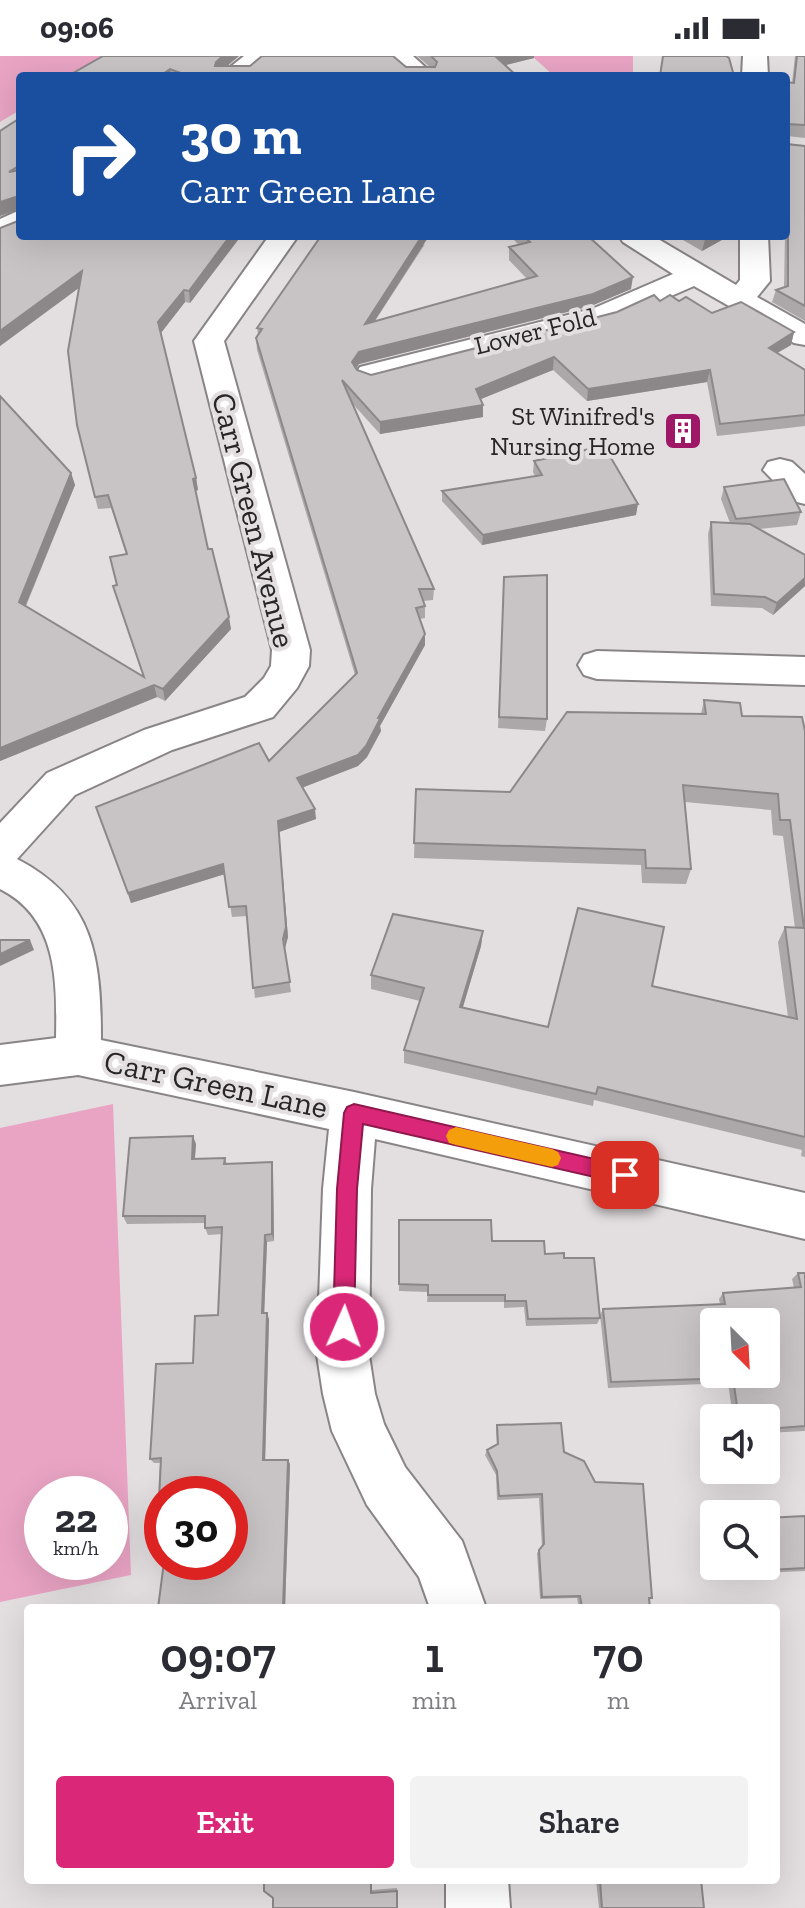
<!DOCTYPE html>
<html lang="en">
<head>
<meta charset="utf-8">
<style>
  :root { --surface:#fff; --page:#f2f2f3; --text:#2b2b33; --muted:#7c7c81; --accent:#db2777 }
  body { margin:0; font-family:"Zilla Slab",serif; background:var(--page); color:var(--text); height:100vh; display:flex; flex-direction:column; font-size:30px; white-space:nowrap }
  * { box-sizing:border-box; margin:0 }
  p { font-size:26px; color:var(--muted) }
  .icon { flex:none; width:44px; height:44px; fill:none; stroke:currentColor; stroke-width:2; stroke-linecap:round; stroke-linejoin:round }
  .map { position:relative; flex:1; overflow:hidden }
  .sheet { position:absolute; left:24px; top:1548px; width:756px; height:280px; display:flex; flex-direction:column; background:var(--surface); border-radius:8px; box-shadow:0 8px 32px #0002 }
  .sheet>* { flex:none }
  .guide { position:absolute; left:16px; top:16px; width:774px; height:168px; border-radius:8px; box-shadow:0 8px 32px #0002; background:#1a4fa0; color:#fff; overflow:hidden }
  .needle { width:52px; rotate:156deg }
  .tools { position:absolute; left:700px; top:1252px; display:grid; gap:16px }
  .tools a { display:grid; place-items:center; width:80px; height:80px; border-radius:8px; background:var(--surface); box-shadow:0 8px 32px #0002; font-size:40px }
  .speed { position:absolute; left:24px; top:1420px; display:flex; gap:16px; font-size:40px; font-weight:700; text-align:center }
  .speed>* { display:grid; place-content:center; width:104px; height:104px; border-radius:50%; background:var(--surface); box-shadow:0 8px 32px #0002; line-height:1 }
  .speed small { font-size:20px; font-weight:400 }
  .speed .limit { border:12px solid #d22; background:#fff; color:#111 }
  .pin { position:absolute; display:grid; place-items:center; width:68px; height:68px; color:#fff; margin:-34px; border-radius:16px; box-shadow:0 4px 12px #0006 }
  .me { position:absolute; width:88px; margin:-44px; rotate:2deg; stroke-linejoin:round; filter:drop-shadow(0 0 6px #0008) }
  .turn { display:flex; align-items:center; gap:28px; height:168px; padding:0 32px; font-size:36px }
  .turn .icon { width:104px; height:104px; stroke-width:2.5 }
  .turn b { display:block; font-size:56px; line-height:68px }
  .eta { display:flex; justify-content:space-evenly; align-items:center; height:136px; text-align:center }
  .eta b { font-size:48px; font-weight:600; line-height:56px }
  .primary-button { display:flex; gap:16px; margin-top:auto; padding:16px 32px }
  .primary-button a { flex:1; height:92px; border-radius:8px; background:var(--accent); color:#fff; font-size:32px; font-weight:600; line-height:92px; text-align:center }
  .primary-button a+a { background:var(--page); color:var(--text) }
  .status { display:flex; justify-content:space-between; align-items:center; height:56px; padding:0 40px; background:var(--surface); direction:ltr }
  .status svg { height:22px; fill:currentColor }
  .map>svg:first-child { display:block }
</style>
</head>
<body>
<div class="status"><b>09:06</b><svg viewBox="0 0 49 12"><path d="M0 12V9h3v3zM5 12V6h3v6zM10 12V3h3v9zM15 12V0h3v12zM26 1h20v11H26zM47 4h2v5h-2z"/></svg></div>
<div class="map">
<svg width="805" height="1852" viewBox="0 0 805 1852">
  <rect width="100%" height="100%" fill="#e3dee0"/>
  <!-- green -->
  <g fill="#e9a4c3" fill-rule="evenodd">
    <polygon points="0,0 105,0 73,20 20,20 20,54 0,66"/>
    <polygon points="532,0 633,0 633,20 554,20"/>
    <path d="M113,1048L131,1519L0,1546V1072ZM42,1438H110V1506H42Z"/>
  </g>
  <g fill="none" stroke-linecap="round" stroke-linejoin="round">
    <defs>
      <g id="minor">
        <polygon points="244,0 273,0 249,20 219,20"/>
        <polygon points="385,0 413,0 435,20 406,20"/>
        <polygon points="743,0 767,0 768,20 742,20"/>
        <polygon points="20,154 20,175 0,185 0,163"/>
        <path d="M269,180H298L224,285L310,594L309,610L297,632L273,661L172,694L75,739L17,803C95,843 101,903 101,984L354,1036L805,1137V1183L375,1083L371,1133L369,1299L375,1338L384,1368L405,1411L462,1485L486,1552H430L419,1521L367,1449L332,1375L323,1338L317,1299L323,1133L329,1073L78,1019L0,1029V989L56,982C57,925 58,862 0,833V767L47,717L144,674L245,641L264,622L271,610L272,594L194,285Z"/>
        <polygon points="619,180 653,180 736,229 740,224 740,180 768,180 770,225 757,241 805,268 805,289 794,287 694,230 614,265 371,328 360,325 355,318 360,311 592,253 673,218 623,186"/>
        <polygon points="780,403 792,406 805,418 805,448 793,445 763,414 768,406"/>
        <polygon points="597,595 805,601 805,629 597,623 584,619 578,609 584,599"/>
        <polygon points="446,1824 508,1824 510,1852 446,1852"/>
      </g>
    </defs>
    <!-- minor casing -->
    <use href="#minor" stroke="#898587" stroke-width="4"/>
    <!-- minor -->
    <use href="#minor" fill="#fff" fill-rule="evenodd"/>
  </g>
  <!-- wall -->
  <g fill="#aca8a9">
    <polygon points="103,0 239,0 227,10 406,11 430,11 417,0 534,0 534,2 505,9 517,20 68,20"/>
    <polygon points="795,0 805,0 805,82 787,80 787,88 805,90 805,265 772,246 776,234 784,231 785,180 786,180 786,26 792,27"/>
    <polygon points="20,62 20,180 241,180 190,247 185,246 161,277 196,422 198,434 195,435 208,493 231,573 165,645 157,641 0,705 0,340 71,417 75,429 26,550 143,620 113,530 117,529 126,498 111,452 98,453 77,369 79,232 0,290 0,172 18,165 19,153 0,160 0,75"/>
    <polygon points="510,180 588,180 631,233 591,250 359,308 356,313 357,314 371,319 660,245 679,245 712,257 794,276 791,289 777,297 805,314 805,370 717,380 707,326 587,345 553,314 481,343 483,361 380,378 352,347 434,533 433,544 423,545 425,550 425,562 420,563 425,578 425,589 380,670 381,675 367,701 358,710 303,731 316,763 279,776 288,881 285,892 291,936 255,942 247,860 232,861 225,818 131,847 100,762 269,705 355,619 257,294 256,282 258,278 257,272 425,188 375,265 527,223 509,204 509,191 519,189"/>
    <polygon points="676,180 729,180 702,195"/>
    <polygon points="534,405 636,459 482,489 442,445 442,435 535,420 533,416"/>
    <polygon points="724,431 801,456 797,469 759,473 805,499 805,530 773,559 762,552 711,550 708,478 711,466 730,467 721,443"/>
    <polygon points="504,521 547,663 545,675 498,672"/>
    <polygon points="704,644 742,660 805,675 805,1101 801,1100 802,1094 594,1044 593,1050 404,1007 404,994 420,945 371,933 371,919 483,875 481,890 463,951 548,971 652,930 788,961 778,886 785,871 795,872 783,780 773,779 771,754 685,746 691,813 686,828 642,827 641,809 414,802 416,733 510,736 701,658"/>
    <polygon points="196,1088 195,1103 225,1102 227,1108 273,1114 274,1185 267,1186 264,1257 269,1263 265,1404 290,1408 285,1552 158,1552 230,1506 162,1438 162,1488 157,1485 160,1407 154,1407 150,1403 193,1307 218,1259 222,1178 208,1179 205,1172 205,1167 127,1168 123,1160"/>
    <polygon points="399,1164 564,1202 600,1262 597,1268 526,1270 524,1251 504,1252 504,1246 427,1246 428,1236 399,1235"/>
    <polygon points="798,1217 805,1217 805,1375 766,1377 766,1362 746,1362 745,1355 732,1355 728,1327 608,1332 600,1259 603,1253 720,1248 719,1243 723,1237 794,1232 792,1223"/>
    <polygon points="497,1369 564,1396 652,1542 649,1544 650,1552 579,1552 577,1542 540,1543 537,1497 542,1491 539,1442 497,1444 496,1419 485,1399 487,1394 497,1389 496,1374"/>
    <polygon points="805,1460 805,1515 763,1517 763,1513 754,1514 754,1510 766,1510"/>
    <polygon points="596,1824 701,1824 704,1852 599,1852"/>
    <polygon points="397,1832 397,1852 273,1842 372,1834"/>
  </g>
  <!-- shaded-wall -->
  <g fill="#8c888a">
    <polygon points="223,0 239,0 217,18 217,20 216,6"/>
    <polygon points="494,0 534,0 534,2 494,12"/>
    <polygon points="170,13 171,20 160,20"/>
    <polygon points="19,140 20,153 0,160 0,146"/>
    <polygon points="230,180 241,180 190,247 189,235"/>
    <polygon points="422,180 429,180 365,280 365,268"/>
    <polygon points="710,180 729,180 702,195 705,183"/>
    <polygon points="82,215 84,228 0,290 0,275"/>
    <polygon points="633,221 631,233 591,250 359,308 352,318 352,306 359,296"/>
    <polygon points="184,234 185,246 160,278 158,266"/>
    <polygon points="794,276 791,289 765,304 769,292"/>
    <polygon points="554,301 553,314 476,345 476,333"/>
    <polygon points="710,314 707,326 587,345 588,333"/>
    <polygon points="483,349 483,361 380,378 380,366"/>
    <polygon points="71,417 75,429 22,558 19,546"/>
    <polygon points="196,422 198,434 195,435 193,423"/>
    <polygon points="638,448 636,459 482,489 483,479"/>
    <polygon points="805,522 805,530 773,559 777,547"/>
    <polygon points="229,561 231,573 165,645 163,633"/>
    <polygon points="425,578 425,589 380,670 381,675 367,701 358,710 299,733 297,722 378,662"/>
    <polygon points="154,629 157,641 0,705 0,692"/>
    <polygon points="315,753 316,763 279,776 288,881 285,892 278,765"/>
    <polygon points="223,808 225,818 131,847 128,837"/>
    <polygon points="483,875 481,890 459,964 460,951"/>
    <polygon points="30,884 34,894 0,910 0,898"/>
    <polygon points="193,1080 196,1088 194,1111 192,1103"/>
    <polygon points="272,1106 273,1114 274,1185 272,1178"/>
    <polygon points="265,1179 267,1186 264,1263 262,1257"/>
    <polygon points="267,1257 269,1263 265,1408 263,1404"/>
    <polygon points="288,1404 290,1408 285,1552 283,1552"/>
  </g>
  <!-- building -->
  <g fill="#c8c3c5" stroke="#8c888a" stroke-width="2" fill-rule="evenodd">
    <polygon points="103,0 223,0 216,6 215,10 250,10 262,0 393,0 406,11 435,11 437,6 431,0 495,0 517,20 189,20 170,13 160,20 68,20"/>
    <polygon points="663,0 726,0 729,2 734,20 660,20"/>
    <polygon points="797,0 805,0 805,69 787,68 787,88 805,90 805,250 776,234 788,230 788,137 786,138 786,26 794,27"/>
    <polygon points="20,62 20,109 9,116 20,114 20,180 230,180 189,235 184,234 158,266 196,422 193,423 208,493 212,493 229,561 163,633 154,629 0,692 0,340 71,417 19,546 144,621 113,530 117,529 110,501 127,498 108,439 95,441 77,369 68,295 82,215 0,275 0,172 18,165 19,140 0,146 0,75"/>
    <polygon points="321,180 422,180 365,268 537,220 509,191 530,186 524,180 588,180 633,221 593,238 359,296 352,306 357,314 371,319 617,256 654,239 660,245 670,239 679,245 686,241 712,257 741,246 794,276 769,292 805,314 805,359 720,368 710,314 588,333 554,301 476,333 483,349 380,366 342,324 434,533 419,533 425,550 416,552 425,578 378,662 380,663 366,690 358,699 297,722 315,753 278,765 286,871 283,883 290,926 253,932 246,850 229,851 223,808 128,837 96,751 259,687 269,705 357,617 256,282 262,273 257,272"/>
    <polygon points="604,390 638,448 483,479 442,435 542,419 534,405"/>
    <polygon points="784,423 801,456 736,463 724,431"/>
    <polygon points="711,466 750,468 805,499 805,522 777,547 765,541 714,538"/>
    <polygon points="547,519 547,663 499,661 504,521"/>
    <polygon points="704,644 740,647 742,660 802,661 805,675 805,1081 598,1031 596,1038 404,994 424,932 371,919 393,858 483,875 460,951 548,971 578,852 664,871 652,930 797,963 785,871 804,872 790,764 780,764 778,738 683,729 691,813 646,812 645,794 414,787 416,733 510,736 567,656 706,658"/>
    <polygon points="0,884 30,884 0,898"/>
    <polygon points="193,1080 192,1103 225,1102 224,1108 272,1106 272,1178 265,1179 262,1257 267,1257 263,1404 288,1404 283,1552 158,1552 164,1506 230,1506 230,1438 162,1438 162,1484 157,1485 161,1402 150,1403 156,1308 193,1307 195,1260 218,1259 222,1171 205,1172 205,1160 123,1160 130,1082"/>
    <polygon points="399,1164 491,1164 492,1185 544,1185 545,1198 564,1197 564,1202 594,1202 600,1262 528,1263 526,1245 505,1245 505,1239 428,1239 428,1229 399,1228"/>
    <path d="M798,1217H805V1370L766,1373V1362H752L750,1350H737L733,1322L611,1326L603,1253L725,1248L723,1237L801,1231ZM714,1266H766V1318H714Z"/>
    <polygon points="561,1367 564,1396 584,1405 595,1426 643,1428 652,1542 649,1542 650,1552 582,1552 580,1540 542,1541 539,1494 544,1488 542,1438 499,1440 497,1415 487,1394 498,1388 497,1369"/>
    <polygon points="805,1460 805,1512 769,1514 768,1510 760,1511 760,1510 766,1510 766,1462"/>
    <polygon points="264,1824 371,1824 371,1837 397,1835 397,1852 273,1852 273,1842 264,1835"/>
    <polygon points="600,1824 701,1824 704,1852 602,1852"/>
  </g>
  <!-- route -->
  <polygon fill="#db2777" stroke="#8e194d" stroke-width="2" points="354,1048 625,1110 632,1112 635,1119 632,1126 625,1128 363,1068 357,1133 354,1271 351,1279 344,1282 336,1279 333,1271 337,1133 344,1057 347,1051"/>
  <!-- slow -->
  <polygon fill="#f59e0b" points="456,1071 552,1093 558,1096 561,1102 558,1109 552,1111 456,1089 449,1087 446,1080 449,1074"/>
  <!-- icons -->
  <defs>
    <symbol id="building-square" viewBox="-11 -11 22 22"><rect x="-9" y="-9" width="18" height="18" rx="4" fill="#9f1868" stroke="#e3dee0"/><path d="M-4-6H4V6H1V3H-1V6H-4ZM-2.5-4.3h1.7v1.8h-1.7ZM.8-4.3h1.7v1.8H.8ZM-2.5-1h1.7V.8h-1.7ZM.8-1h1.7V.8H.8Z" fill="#fff"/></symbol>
  </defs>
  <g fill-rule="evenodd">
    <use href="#building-square" x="661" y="353" width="44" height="44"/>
  </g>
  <g text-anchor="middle" stroke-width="8" stroke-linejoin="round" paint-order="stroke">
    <!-- far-street labels -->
    <g font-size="26" fill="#272526" stroke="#e3dee0">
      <text transform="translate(535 275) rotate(-14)" y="9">Lower Fold</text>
    </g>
    <!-- far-poi labels -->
    <g font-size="26" fill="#272526" stroke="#e3dee0" text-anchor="end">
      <text x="655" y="369">St Winifred's<tspan x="655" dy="30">Nursing Home</tspan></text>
    </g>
    <!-- street labels -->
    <g font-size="32" fill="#272526" stroke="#e3dee0">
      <text transform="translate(254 464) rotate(76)" y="11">Carr Green Avenue</text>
      <text transform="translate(216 1028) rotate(12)" y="11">Carr Green Lane</text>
    </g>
  </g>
</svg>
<div class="tools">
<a><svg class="needle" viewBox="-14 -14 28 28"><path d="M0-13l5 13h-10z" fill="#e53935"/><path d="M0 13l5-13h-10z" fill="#7c7c81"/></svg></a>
<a><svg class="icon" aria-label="sound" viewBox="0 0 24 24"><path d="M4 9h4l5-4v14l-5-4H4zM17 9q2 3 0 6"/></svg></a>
<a><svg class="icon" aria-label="search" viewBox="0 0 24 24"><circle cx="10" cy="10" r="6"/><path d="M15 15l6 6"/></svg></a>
</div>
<div class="speed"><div>22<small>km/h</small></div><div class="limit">30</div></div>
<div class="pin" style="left:625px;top:1119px;background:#d93025"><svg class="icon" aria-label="arrive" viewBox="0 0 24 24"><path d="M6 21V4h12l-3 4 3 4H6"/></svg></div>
<svg class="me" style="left:344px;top:1271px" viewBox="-20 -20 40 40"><circle r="17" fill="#db2777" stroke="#fff" stroke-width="3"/><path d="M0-11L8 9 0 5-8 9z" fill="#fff"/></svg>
<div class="guide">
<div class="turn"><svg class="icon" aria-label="right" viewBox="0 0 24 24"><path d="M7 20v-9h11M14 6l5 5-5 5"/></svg><div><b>30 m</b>Carr Green Lane</div></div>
</div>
<section class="sheet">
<div class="eta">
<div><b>09:07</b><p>Arrival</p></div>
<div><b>1</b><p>min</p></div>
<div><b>70</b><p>m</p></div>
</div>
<div class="primary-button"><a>Exit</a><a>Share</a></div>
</section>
</div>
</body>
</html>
